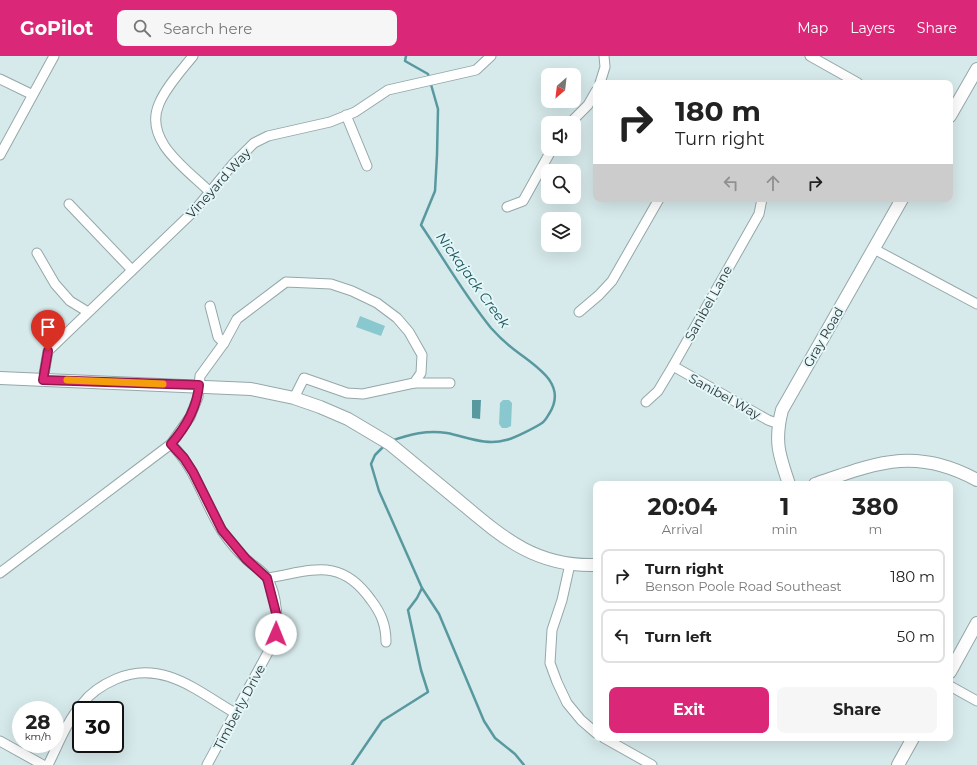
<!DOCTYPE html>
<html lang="en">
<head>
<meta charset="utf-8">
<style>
  :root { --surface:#fff; --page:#f6f6f6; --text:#222; --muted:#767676; --line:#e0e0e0; --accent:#db2777 }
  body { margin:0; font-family:Montserrat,sans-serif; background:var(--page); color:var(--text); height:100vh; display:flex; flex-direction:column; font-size:15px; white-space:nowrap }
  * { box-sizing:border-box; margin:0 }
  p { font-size:13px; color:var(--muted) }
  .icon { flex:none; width:22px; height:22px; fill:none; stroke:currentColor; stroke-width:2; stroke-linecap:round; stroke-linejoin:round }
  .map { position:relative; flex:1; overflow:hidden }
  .details { position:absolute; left:593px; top:425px; width:360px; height:260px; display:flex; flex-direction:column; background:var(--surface); border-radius:8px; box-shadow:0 4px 16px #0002 }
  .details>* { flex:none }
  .top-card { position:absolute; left:593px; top:24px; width:360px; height:122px; border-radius:8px; box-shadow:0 4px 16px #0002; background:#fff; color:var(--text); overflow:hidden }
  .needle { width:26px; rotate:208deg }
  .controls { position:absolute; left:541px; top:12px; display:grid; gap:8px }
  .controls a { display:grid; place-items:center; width:40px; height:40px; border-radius:8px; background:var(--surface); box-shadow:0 4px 16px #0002; font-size:20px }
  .speed { position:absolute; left:12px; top:645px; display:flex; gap:8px; font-size:20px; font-weight:700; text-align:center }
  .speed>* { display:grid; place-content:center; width:52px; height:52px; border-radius:50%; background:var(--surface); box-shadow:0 4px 16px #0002; line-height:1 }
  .speed small { font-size:10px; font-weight:400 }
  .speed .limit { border:2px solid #111; border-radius:6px; background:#fff; color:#111 }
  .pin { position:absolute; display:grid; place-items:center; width:34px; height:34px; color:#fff; margin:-41px -17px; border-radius:50% 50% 50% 0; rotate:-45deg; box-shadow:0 0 4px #0007 }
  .pin .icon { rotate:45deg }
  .me { position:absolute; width:44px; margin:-22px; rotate:1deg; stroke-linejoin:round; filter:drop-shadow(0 0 3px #0008) }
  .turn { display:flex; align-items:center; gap:14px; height:84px; padding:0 16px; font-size:18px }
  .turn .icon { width:52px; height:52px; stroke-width:2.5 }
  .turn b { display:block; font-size:28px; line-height:34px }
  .lanes { display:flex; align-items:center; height:38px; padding:0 16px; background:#0003; justify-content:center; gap:20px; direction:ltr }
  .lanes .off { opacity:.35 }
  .eta { display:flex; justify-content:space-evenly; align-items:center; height:68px; text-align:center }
  .eta b { font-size:24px; font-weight:700; line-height:28px }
  .cta { display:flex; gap:8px; margin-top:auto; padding:8px 16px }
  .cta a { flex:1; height:46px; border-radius:8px; background:var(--accent); color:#fff; font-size:16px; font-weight:700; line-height:46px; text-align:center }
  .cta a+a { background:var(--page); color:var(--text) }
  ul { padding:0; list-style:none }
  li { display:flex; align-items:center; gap:12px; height:54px; margin:0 8px 6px; padding:0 8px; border:2px solid var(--line); border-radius:8px }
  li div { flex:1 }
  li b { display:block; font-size:15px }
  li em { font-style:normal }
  header { display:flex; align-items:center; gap:24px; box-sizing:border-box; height:56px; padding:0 20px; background:var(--accent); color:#fff }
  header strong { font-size:19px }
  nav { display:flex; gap:22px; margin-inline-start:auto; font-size:14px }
  .search { width:280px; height:36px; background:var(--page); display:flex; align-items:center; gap:10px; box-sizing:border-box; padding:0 14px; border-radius:8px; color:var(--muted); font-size:15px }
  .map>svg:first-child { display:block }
</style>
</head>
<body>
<header>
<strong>GoPilot</strong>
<div class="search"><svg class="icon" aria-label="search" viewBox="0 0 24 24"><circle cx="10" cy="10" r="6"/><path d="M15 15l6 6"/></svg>Search here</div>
<nav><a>Map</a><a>Layers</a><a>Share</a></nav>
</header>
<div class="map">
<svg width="977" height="709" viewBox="0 0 977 709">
  <rect width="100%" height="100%" fill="#d6e9eb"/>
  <!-- green -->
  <g fill="#8ac8cf">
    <polygon points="360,260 385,270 381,280 356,271"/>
    <polygon points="503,344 509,344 512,347 511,370 507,372 502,372 499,368 500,347"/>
  </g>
  <!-- water -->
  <polygon fill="#5899a0" points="472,344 481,344 480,363 472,362"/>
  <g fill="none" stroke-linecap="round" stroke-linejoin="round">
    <!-- stream -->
    <g stroke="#5899a0" stroke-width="2.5">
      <path d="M391,385C410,378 427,374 447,377C467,381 486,390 506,384C513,383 536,371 542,367C545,365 547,361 549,358C567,330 540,313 520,298C510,291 499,281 491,272C465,240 444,203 421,169L435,135L437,99L438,53L428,18L405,5L406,0"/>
      <polyline points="385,389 375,399 371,408 379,435 422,532 439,558 484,665 495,682 515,698 524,709"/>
      <polyline points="352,709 382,665 428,636 421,614 408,554 417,542 422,532"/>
    </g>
    <defs>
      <g id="street">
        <path d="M193,0C181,15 166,31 159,48C143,85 188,114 210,136"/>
        <polyline points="810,0 858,27"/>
        <polyline points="0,23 31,38"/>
        <polyline points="600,27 605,11 604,0"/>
        <polyline points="346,59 367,110"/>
        <polyline points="570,67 588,49 596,35"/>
        <polyline points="0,99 54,0"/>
        <polyline points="69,148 132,214"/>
        <polyline points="507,151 523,145 552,93"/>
        <polyline points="874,193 977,248"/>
        <polyline points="37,197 55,228 70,245 88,256"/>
        <polyline points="210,250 218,281 224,287"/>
        <polyline points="579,256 599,239 612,225 659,143"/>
        <polyline points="673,310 768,364 779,368"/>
        <polyline points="43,324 48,295 194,155 233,108 254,87 268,80 330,66 355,56 388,34 476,14 491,0"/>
        <polyline points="414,327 450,327"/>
        <polyline points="646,346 658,335 673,310 759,158 762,143"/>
        <path d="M171,388C197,414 203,445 222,475C229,485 237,495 246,503C252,509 262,514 267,522C277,538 280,569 273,587L207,709"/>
        <polyline points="570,508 562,544 552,574 550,607 557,626 567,647 581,664 596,677"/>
        <polyline points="0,517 171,388 190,361 198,341 200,320 224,287 237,263 286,226 331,228 352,235 377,247 397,262 409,276 422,299 421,317 414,327 363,338 347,337 304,322 294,342"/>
        <path d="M267,522C312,515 340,500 371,544C381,557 386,569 386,586"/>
        <polyline points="950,630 977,645"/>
        <polyline points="604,682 652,709"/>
        <polyline points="0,685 43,709"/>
        <path d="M48,709C58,689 67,665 82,648C91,636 102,629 116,623C162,603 197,635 235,657"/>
      </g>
      <g id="secondary">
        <polyline points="950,60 977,13"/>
        <path d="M0,322L251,333L294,342L320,351L348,363L390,388C413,407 436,426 459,445C502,481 535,511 596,509"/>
        <path d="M789,428C779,399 774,385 782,354L902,143"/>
        <path d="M815,428C876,407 915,390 977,424"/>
        <polyline points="950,616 977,567"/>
        <polyline points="898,709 913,682"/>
      </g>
    </defs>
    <!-- street casing -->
    <use href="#street" stroke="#95a7a9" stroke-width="11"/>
    <!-- secondary casing -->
    <use href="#secondary" stroke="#95a7a9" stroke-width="14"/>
    <!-- street -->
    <use href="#street" stroke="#fff" stroke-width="9"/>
    <!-- secondary -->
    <use href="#secondary" stroke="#fff" stroke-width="12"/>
  </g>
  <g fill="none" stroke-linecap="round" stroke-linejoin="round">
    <defs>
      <path id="route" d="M48,295L43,324L199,329C197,352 186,371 171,388L184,402L193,416L222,474L246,503L267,522L277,561L276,578"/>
    </defs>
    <!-- route casing -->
    <use href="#route" stroke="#8e194d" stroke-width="10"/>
    <!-- route -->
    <use href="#route" stroke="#db2777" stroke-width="7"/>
    <!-- slow -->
    <polyline stroke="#f59e0b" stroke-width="7" points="67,324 163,328"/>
  </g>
  <g text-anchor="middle" stroke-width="4" stroke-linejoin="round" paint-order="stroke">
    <!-- street labels -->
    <g font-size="13" fill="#2e3536" stroke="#e3f6f8">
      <text transform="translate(218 127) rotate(-48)" y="5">Vineyard Way</text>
      <text transform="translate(708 247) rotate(-61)" y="5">Sanibel Lane</text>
      <text transform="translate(823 281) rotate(-60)" y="5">Gray Road</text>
      <text transform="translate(725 340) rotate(29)" y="5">Sanibel Way</text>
      <text transform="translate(239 651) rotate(-62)" y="5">Timberly Drive</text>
    </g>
    <!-- water labels -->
    <g font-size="14" font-style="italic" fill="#1c555a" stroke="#e3f6f8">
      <text transform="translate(473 224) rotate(54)" y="5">Nickajack Creek</text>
    </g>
  </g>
</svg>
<div class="controls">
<a><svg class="needle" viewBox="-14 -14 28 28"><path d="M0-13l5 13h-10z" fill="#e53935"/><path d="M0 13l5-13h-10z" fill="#767676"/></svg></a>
<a><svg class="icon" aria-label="sound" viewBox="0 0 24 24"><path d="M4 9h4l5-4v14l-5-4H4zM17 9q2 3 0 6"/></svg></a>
<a><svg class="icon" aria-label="search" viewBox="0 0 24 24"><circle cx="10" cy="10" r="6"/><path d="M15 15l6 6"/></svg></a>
<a><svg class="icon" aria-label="layers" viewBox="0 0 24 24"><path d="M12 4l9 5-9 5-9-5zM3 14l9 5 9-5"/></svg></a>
</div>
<div class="speed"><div>28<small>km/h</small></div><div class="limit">30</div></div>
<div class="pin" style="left:48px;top:295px;background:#d93025"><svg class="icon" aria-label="arrive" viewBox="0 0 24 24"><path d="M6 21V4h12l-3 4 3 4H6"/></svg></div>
<svg class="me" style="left:276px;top:578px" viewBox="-20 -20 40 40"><circle r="19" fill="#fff"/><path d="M0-13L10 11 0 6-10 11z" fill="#db2777"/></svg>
<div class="top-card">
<div class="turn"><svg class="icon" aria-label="right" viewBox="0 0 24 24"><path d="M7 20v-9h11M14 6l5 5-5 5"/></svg><div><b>180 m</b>Turn right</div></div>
<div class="lanes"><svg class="icon off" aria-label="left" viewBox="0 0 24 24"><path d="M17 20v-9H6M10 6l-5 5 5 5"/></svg><svg class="icon off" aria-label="ahead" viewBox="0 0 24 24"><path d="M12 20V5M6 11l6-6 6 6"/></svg><svg class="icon" aria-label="right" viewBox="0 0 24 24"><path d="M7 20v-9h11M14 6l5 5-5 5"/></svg></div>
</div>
<section class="details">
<div class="eta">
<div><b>20:04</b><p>Arrival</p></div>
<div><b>1</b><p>min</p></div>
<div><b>380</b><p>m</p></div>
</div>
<ul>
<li><svg class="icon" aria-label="right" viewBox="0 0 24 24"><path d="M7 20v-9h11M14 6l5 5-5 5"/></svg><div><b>Turn right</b><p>Benson Poole Road Southeast</p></div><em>180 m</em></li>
<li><svg class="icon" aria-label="left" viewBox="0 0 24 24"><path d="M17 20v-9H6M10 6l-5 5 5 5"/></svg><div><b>Turn left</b></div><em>50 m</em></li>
</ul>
<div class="cta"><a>Exit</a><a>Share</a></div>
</section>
</div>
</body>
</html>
